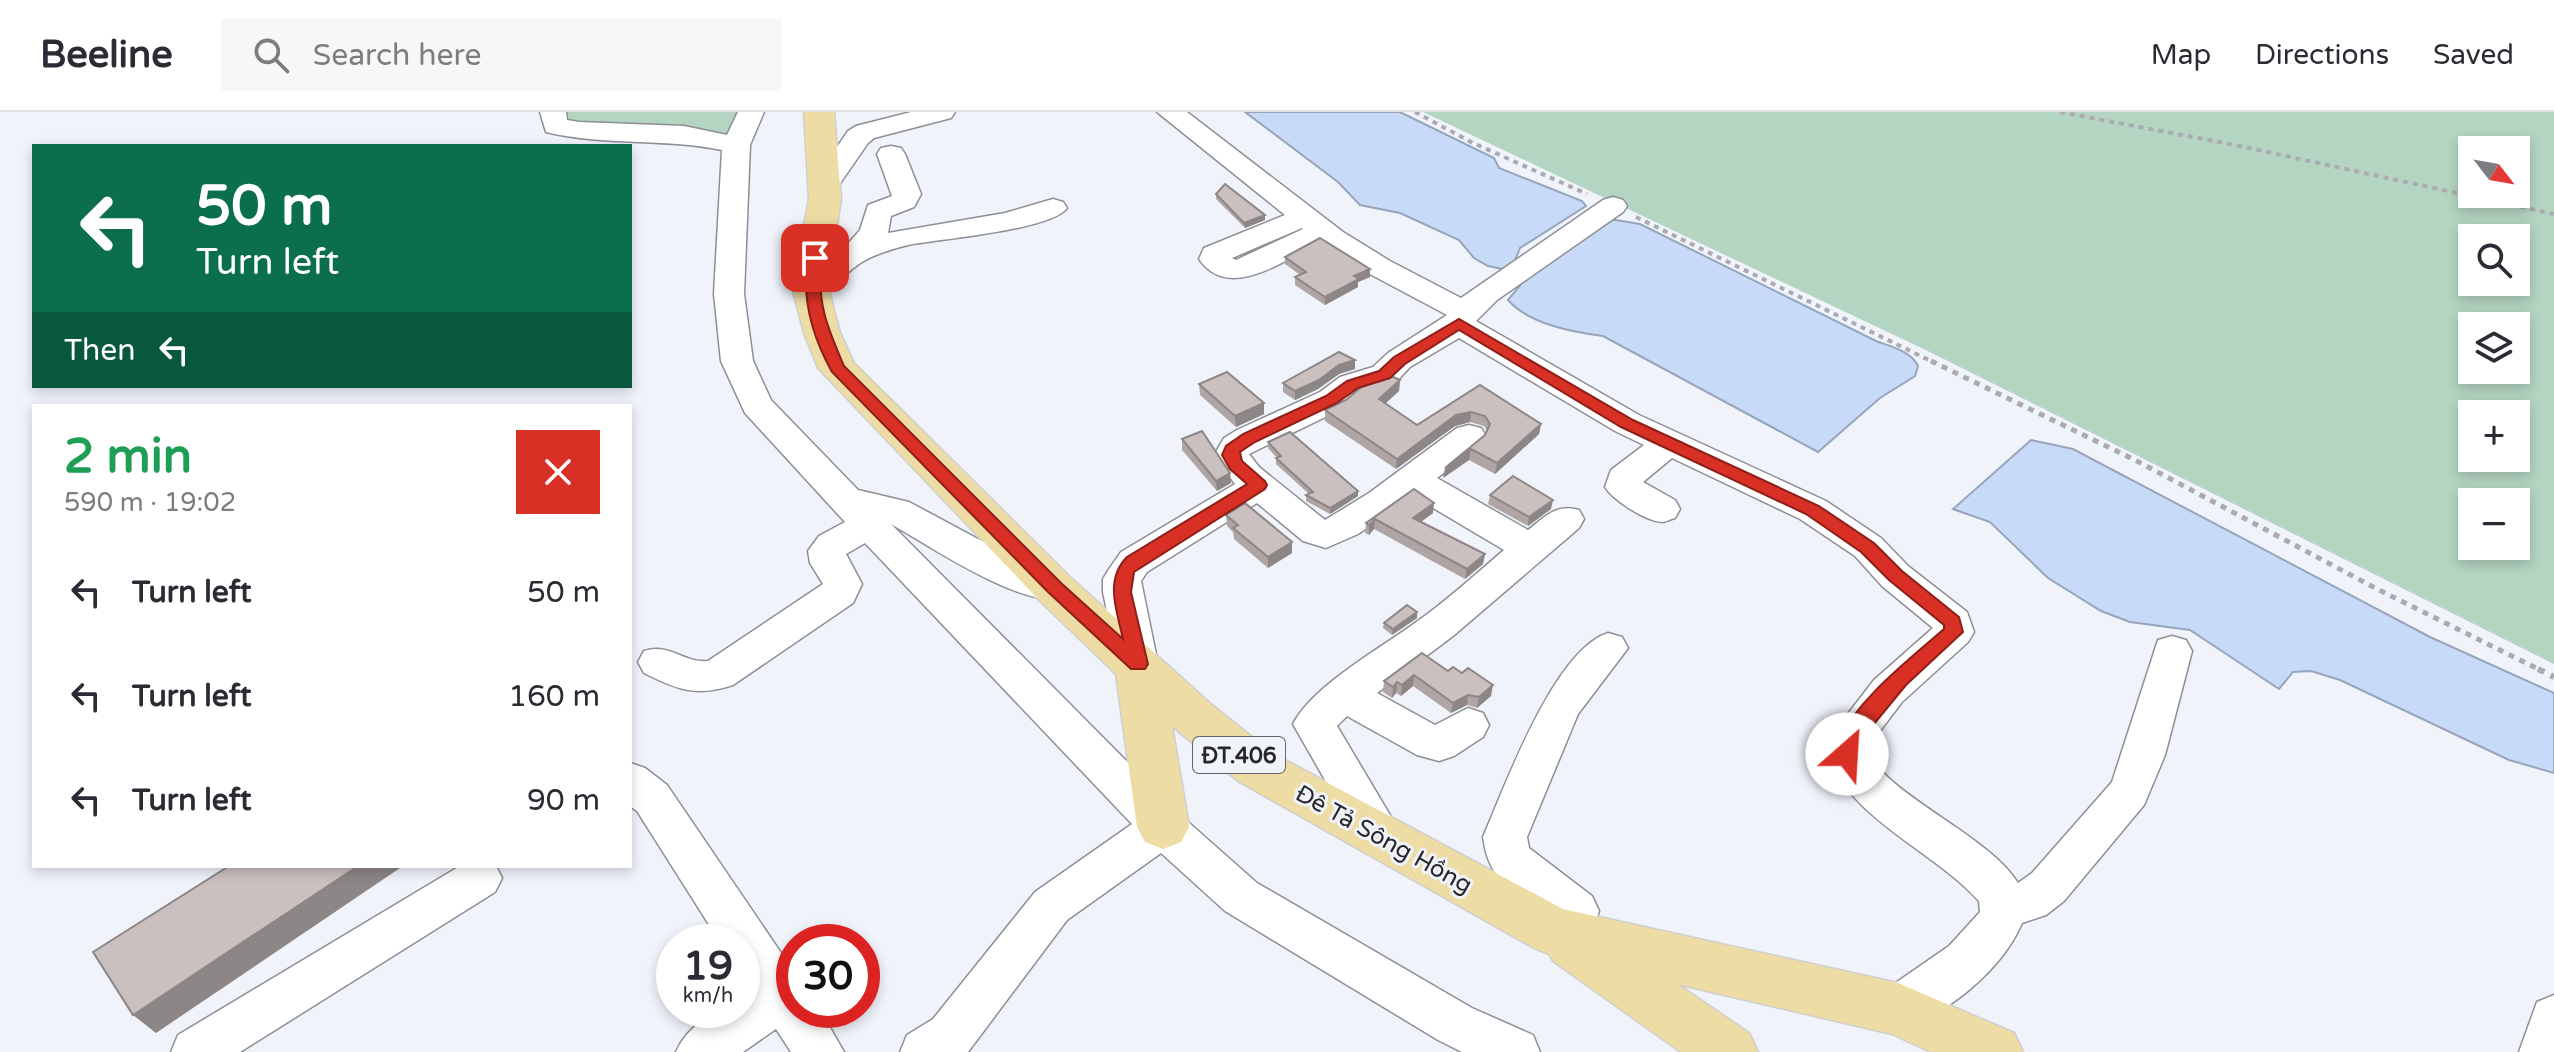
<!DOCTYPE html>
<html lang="en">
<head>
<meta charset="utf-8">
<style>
  :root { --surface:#fff; --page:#f7f7f7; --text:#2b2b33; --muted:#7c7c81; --line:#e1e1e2 }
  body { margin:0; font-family:"Varela Round",sans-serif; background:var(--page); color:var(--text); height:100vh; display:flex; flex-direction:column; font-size:30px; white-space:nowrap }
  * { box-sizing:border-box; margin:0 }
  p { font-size:26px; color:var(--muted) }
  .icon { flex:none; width:44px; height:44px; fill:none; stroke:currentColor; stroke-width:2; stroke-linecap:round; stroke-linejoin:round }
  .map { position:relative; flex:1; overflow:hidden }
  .panel { position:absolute; left:32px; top:292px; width:600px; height:464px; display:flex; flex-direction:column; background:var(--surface); border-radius:0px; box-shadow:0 4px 12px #0003 }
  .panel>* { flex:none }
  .top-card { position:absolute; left:32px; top:32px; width:600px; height:244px; border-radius:0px; box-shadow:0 4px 12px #0003; background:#0b6e4f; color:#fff; overflow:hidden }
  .needle { width:52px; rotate:121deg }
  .tools { position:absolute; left:2458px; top:24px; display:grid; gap:16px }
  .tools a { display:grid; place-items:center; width:72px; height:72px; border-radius:0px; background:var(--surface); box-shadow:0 4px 12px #0003; font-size:40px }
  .speed { position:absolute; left:656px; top:812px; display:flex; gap:16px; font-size:40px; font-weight:700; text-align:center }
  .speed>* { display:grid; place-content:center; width:104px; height:104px; border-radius:50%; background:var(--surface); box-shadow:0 4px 12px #0003; line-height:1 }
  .speed small { font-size:20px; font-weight:400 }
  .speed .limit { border:12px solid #d22; background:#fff; color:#111 }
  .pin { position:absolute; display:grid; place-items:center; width:68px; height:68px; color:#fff; margin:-34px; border-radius:16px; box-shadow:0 4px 12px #0006 }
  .me { position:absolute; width:88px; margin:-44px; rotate:26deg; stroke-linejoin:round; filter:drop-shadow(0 0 6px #0008) }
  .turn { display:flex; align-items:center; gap:28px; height:168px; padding:0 32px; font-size:36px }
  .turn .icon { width:104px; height:104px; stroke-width:2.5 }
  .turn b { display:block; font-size:56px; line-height:68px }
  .then { display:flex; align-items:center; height:76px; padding:0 32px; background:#0003; gap:16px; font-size:30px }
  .round { display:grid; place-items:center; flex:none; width:84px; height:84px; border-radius:0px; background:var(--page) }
  .head { display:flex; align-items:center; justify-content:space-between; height:136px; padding:0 32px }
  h1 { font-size:48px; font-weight:700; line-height:60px; color:#1e9e55 }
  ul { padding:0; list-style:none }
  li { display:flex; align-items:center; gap:24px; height:104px; padding:0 32px }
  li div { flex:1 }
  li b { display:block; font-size:30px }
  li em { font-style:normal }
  header { display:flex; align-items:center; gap:48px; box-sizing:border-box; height:112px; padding:0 40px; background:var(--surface); border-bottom:2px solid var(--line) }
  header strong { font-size:38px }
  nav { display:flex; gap:44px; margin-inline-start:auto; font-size:28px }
  .search { width:560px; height:72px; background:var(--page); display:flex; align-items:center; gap:20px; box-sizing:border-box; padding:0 28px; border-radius:0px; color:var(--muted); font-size:30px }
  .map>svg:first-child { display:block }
</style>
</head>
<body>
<header>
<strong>Beeline</strong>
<div class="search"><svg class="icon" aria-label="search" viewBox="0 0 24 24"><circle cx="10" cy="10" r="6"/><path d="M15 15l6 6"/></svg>Search here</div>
<nav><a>Map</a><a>Directions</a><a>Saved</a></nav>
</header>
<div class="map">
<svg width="2554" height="940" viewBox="0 0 2554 940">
  <rect width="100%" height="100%" fill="#f1f3fb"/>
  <!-- green -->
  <g fill="#b4d5c2" fill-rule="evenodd">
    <polygon points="555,0 749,0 736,33 579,18"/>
    <path d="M1423,0H2554V552L1934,242ZM2472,38H2516V82H2472ZM2472,126H2516V170H2472ZM2472,214H2516V258H2472ZM2472,302H2516V346H2472ZM2472,390H2516V434H2472Z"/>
  </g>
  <!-- water -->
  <g fill="#c7dbf9" stroke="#97a5bb" stroke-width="2">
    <polygon points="1245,0 1400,0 1494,46 1499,56 1582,89 1586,94 1520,136 1514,151 1502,157 1488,154 1474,146 1459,128 1400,101 1360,93 1338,70"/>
    <path d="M1609,107L1640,112L1876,229C1892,235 1911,239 1918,254L1915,264L1880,286L1818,340L1603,224C1572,220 1529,212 1508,188L1522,171Z"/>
    <polygon points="2031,328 2073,337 2430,525 2554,581 2554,661 2509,648 2340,568 2311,559 2293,560 2279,577 2190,518 2130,510 2101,499 2048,466 1990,410 1953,397"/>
  </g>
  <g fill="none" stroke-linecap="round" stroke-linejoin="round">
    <defs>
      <g id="minor">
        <path d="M540,0H566L567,8L579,10L684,14L727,23L738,0H764L750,33L744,182L753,249L771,288L858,378L909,390L1030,455L1067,466L1073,476L1067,486C1025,499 930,434 891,412L1179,702L1257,771L1472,896L1533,923L1540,940H1462L1438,928L1225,799L1161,741L1067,808L968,940H900L907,923L933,907L1035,780L1132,712L865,431L846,442L862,472L853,491L733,573C696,585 678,578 644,561L638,550L644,539C671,531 682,551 708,549L823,472L810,451L808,439L819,424L845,410L745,301L721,249L714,182L722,38C663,26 603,34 546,20Z"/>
        <polygon points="911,0 955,0 951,6 874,26 868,31 834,80 824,82 814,80 810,74 848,19 856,14"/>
        <path d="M1157,0H1187L1343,120L1390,149L1461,186L1603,88L1613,85L1623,88L1627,94L1623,100L1497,188L1476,209L1639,303L1826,389L1881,426L1908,454L1967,500L1974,520L1968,530L1902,590L1867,636C1882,682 1987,721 2018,771L2032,761L2112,670L2158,528L2172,524L2186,528L2192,539L2165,643L2144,693L2064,789L2046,803L2022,811C2001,860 1947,901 1898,920L1881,913L1874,897L1881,881L1949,834L1980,800L1979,789C1930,735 1846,707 1824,633L1874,568L1933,516L1882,474L1855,444L1800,407L1672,346L1643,370L1675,388L1680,397L1675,406C1670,407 1666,410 1662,410C1645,409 1613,388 1605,375L1611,358L1644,333L1615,319L1459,226L1410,255L1397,269L1364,279L1344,296L1249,342L1259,355L1325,408L1369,381L1457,316L1469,313L1481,316L1486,324L1481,332L1437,366L1528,418C1545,405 1556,391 1579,398L1584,407L1579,416L1453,524L1377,581L1435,613L1468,596L1483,601L1489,613L1483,625L1454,644L1439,649L1417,643L1347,604L1337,614L1403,725L1397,738L1381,744L1365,738L1293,612C1314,572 1385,534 1422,506C1451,485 1477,461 1504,438L1413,384L1358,422L1326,436L1303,429L1257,391L1147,460L1141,469L1158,552L1152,563L1138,567L1124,563L1118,552L1103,480V467L1109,457L1121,440L1235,372L1214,343L1224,326L1237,318L1320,280L1340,265L1373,255L1388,241L1447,203L1368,161L1320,130C1286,147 1229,191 1199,147L1204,136L1285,103ZM1303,117L1236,148L1232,146L1302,116Z"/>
        <path d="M891,34L901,36L905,42L921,82L914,95L891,104L888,121L1005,101L1053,87L1063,90L1067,96C1052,118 938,127 908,133C892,137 875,142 862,150C841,163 826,188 799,182L795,175L799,168L846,134L860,118L868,93L892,84L877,42L881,36Z"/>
        <path d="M1608,521L1622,525L1628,536L1578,602L1527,725L1529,736L1592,784L1599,799L1590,826L1553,840L1536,834L1530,819L1536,804L1546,801C1514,771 1490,776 1483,725C1505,674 1554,538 1608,521Z"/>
        <path d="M630,651L645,656L667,673L794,860V898H820L844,940H791L776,917L743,940H676C688,913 713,898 742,898V884L751,878L742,864V830H720L637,699L630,694Z"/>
        <polygon points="460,754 496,754 502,766 495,780 240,940 171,940 178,923"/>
        <polygon points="2554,883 2554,940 2519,940 2537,890"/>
      </g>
      <polygon id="major" points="804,0 834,0 841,87 828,175 840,221 854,251 1070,465 1212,593 1272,641 1563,797 1898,871 2014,921 2023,940 1931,940 1892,922 1677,872 1749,921 1758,940 1681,940 1553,849 1549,842 1534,836 1238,669 1172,614 1189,715 1181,730 1163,737 1145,730 1137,715 1116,562 1038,487 818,256 804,221 792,175 809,87"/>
    </defs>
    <!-- minor casing -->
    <use href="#minor" stroke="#8d8e96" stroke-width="3"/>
    <!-- major casing -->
    <use href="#major" stroke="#cfcfd0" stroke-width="3"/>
    <!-- path-far2 -->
    <g stroke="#aaabb1" stroke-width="4" stroke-dasharray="5 5" stroke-linecap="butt">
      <polyline points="1415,0 1473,31 1587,82"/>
      <polyline points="2060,0 2235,33 2554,102"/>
      <polyline points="1636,105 1935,251"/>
    </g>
    <!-- path-far1 -->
    <polyline stroke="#aaabb1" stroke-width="5" stroke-dasharray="6 6" stroke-linecap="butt" points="1931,249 2135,348 2377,477 2542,559"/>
    <!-- path -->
    <polyline stroke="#aaabb1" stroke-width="6" stroke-dasharray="7 7" stroke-linecap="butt" points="2538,557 2554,565"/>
    <!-- minor -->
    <use href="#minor" fill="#fff" fill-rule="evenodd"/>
    <!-- major -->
    <use href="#major" fill="#eedca5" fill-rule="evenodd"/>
  </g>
  <!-- wall -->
  <g fill="#aea5a4">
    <polygon points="1216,82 1265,108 1245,116 1216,87"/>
    <polygon points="1285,145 1370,157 1370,165 1358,170 1358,175 1325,193 1295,173 1295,165 1300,163 1285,152"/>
    <polygon points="1355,248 1355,257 1339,262 1318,277 1295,288 1283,280 1283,271"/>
    <polygon points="1400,268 1399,279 1385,292 1417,313 1480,273 1541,312 1539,322 1495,362 1469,348 1443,366 1485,323 1487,319 1484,314 1470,310 1455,314 1396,357 1325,309 1325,298"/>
    <polygon points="1199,272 1264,291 1264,302 1236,315 1200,283"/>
    <polygon points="1182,327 1230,361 1231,371 1217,379 1182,338"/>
    <polygon points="1268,330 1358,384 1330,402 1306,389 1306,383 1309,382 1276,352 1276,346 1277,346 1268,336"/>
    <polygon points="1414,377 1433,401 1421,410 1485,442 1483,452 1465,467 1374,417 1369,423 1365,421 1366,411"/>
    <polygon points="1490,383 1551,397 1528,414 1488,392"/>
    <polygon points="1226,403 1292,430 1292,441 1268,456 1234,427 1233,420 1227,414"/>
    <polygon points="1417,506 1392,523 1383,516 1384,511"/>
    <polygon points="1422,541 1448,559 1491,584 1477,596 1467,593 1451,601 1413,574 1401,584 1396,581 1392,586 1383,580 1384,569"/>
  </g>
  <!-- shaded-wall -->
  <g fill="#8d8686">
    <polygon points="1265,103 1265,108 1245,116 1244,111"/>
    <polygon points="1370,157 1370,165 1358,170 1358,175 1325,193 1325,185 1354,164"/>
    <polygon points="1355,248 1355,257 1339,262 1318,277 1295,288 1295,279 1339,253"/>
    <polygon points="1400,268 1399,279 1378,298 1379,287"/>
    <polygon points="1264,291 1264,302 1236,315 1235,304"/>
    <polygon points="1471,300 1470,310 1455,314 1396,357 1397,347 1456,303"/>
    <polygon points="1541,312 1539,322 1495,362 1497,351"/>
    <polygon points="1471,337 1469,348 1443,366 1445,356"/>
    <polygon points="1230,361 1231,371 1217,379 1216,369"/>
    <polygon points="1358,379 1358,384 1330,402 1330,396"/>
    <polygon points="1553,388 1551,397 1528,414 1529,405"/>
    <polygon points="1434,391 1433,401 1412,416 1413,406"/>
    <polygon points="1375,407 1374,417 1369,423 1369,413"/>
    <polygon points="1292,430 1292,441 1268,456 1268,445"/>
    <polygon points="1485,442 1483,452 1465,467 1467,457"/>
    <polygon points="1417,500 1417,506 1392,523 1393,517"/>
    <polygon points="1414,563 1413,574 1401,584 1402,573"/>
    <polygon points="1397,570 1396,581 1392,586 1393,575"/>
    <polygon points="1493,573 1491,584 1477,596 1479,585"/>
    <polygon points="1468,583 1467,593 1451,601 1453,591"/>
    <polygon points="358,754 403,754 156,921 133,903"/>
  </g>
  <!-- building -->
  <g fill="#cac0bf" stroke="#8d8686" stroke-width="2">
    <polygon points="1225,72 1265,103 1244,111 1216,82"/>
    <polygon points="1320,126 1370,157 1354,164 1359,167 1325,185 1295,165 1306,160 1285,145"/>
    <polygon points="1339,240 1355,248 1339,253 1319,268 1295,279 1283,271"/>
    <polygon points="1227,260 1264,291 1235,304 1199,272"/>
    <polygon points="1391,264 1400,268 1379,287 1417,313 1480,273 1541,312 1497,351 1471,337 1445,356 1485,323 1490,312 1485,304 1471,300 1456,303 1397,347 1325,298 1346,288 1366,271"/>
    <polygon points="1202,319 1230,361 1216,369 1182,327"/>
    <polygon points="1290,320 1358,379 1330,396 1306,383 1313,380 1276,346 1281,344 1268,330"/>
    <polygon points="1513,364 1553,388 1529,405 1490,383"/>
    <polygon points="1414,377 1434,391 1413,406 1485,442 1467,457 1375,407 1369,413 1366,411"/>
    <polygon points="1245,391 1292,430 1268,445 1233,416 1238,413 1226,403"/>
    <polygon points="1407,493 1417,500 1393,517 1384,511"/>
    <polygon points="1422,541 1448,559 1453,555 1462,561 1468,556 1493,573 1479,585 1468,583 1453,591 1414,563 1402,573 1397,570 1393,575 1384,569"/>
    <polygon points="229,754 358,754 133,903 93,840"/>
  </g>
  <!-- route -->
  <path fill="#d93025" stroke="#8d1f18" stroke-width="2" d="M815,142L822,146C816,189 827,215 844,254L1061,471L1123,527C1117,499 1104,468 1127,445L1247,372L1230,357L1222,343L1226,334L1243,322L1326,284L1347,269L1379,259L1394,245L1459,207L1633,308L1819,394L1874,431L1902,459L1959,505L1963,520L1906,573L1855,635L1857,642L1854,647L1847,650L1839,647L1835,633C1858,587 1905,551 1944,517V513L1889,468L1861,440L1806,402L1621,315L1459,218L1405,252L1390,266L1358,276L1337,291L1255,330L1240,340L1242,349L1265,369L1267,373L1265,377L1134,460L1131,480L1148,552L1145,557H1131L1048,480L832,260C812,224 801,186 808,146Z"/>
  <g text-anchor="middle" stroke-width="6" stroke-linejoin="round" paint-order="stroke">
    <!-- shield labels -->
    <rect fill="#f1f3fb" stroke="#646469" stroke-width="2" x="1193" y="625" width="92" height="36" rx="6"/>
    <g font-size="22" font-weight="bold" fill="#27272a">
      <text x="1239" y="651">ĐT.406</text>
    </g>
    <!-- street labels -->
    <g font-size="24" fill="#27272a" stroke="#f1f3fb">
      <text transform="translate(1384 727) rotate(29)" y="8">Đê Tả Sông Hồng</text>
    </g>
  </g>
</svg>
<div class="tools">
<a><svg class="needle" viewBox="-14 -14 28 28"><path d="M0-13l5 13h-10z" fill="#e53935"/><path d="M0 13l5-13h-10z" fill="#7c7c81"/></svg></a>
<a><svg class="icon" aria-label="search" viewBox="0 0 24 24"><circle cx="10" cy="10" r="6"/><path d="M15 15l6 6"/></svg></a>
<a><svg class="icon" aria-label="layers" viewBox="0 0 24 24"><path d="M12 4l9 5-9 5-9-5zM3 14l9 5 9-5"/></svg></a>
<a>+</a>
<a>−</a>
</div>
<div class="speed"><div>19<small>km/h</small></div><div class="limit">30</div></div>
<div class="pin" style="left:815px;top:146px;background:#d93025"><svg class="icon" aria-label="arrive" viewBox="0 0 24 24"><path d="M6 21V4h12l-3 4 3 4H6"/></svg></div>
<svg class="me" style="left:1847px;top:642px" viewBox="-20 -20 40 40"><circle r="19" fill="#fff"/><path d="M0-13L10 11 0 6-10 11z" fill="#d93025"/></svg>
<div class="top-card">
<div class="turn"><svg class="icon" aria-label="left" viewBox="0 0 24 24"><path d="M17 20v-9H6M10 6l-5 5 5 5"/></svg><div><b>50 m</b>Turn left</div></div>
<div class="then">Then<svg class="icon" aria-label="left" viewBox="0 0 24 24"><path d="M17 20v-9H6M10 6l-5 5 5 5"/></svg></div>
</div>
<section class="panel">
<div class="head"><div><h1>2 min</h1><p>590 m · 19:02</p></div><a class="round" style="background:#d93025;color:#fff"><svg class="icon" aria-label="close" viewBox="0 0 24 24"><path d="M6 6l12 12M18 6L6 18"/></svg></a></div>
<ul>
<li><svg class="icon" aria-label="left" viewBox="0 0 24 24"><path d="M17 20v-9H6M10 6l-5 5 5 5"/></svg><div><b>Turn left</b></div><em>50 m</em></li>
<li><svg class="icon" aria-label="left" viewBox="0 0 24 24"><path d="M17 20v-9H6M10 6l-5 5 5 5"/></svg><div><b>Turn left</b></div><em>160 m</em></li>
<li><svg class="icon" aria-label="left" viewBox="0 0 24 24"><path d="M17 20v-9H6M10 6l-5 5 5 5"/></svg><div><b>Turn left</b></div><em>90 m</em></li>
</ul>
</section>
</div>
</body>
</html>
